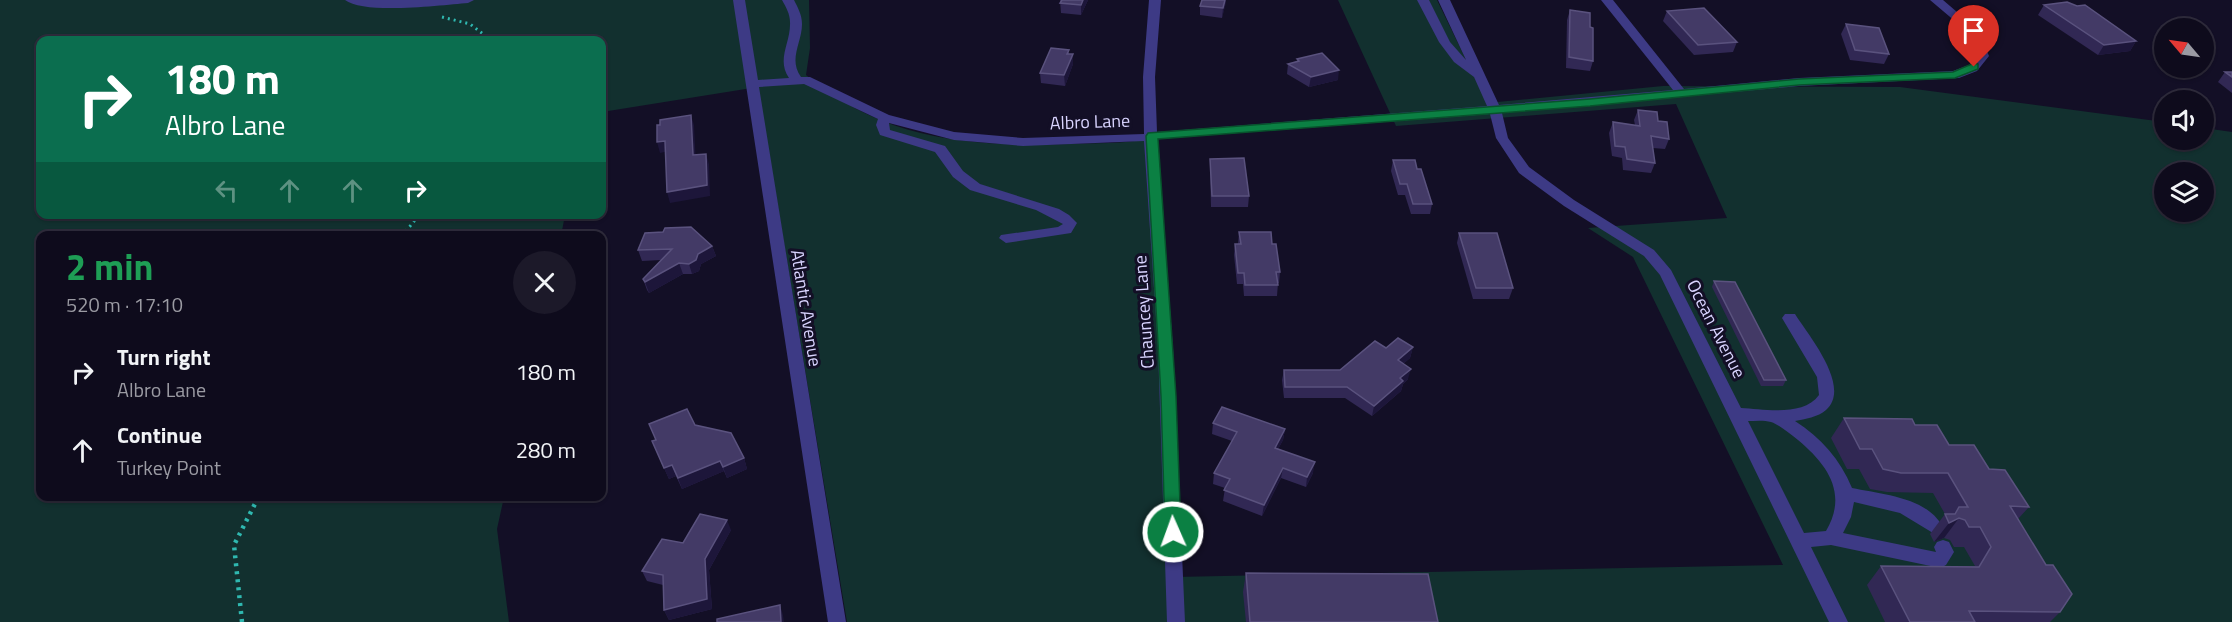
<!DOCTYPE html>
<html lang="en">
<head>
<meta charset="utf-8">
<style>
  :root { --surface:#0e0b1c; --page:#1c1929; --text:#f1f3f6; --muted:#9b9ba3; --line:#2e2b3b }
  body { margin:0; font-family:"Titillium Web",sans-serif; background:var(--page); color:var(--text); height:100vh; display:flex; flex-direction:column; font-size:22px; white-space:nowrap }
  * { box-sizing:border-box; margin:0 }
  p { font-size:20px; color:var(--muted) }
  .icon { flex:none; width:33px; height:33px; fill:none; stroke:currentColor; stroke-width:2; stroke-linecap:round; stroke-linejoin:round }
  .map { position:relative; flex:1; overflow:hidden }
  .side { position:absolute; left:36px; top:231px; width:570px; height:270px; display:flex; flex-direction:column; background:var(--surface); border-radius:12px; box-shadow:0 2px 4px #0004,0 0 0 2px var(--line) }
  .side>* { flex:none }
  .guide { position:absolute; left:36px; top:36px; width:570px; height:183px; border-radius:12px; box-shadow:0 2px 4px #0004,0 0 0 2px var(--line); background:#0b6e4f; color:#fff; overflow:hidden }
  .needle { width:39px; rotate:299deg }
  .controls { position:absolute; left:2154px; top:18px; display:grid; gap:12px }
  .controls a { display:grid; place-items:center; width:60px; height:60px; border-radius:50%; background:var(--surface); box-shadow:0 2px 4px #0004,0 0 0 2px var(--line); font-size:30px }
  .pin { position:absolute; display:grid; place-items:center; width:51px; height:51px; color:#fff; margin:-62px -26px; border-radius:50% 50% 50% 0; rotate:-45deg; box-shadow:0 0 6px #0007 }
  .pin .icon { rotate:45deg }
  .me { position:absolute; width:66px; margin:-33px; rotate:358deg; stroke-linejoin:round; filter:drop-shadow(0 0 4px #0008) }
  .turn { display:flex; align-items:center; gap:21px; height:126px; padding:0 30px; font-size:27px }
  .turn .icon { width:78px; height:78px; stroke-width:2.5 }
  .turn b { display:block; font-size:42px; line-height:51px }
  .lanes { display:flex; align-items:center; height:57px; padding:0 30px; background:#0003; justify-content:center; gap:30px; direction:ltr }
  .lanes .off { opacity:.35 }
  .round { display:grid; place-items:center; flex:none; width:63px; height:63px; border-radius:32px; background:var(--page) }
  .overview { display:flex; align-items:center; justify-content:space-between; height:102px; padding:0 30px }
  h1 { font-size:36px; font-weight:700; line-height:45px; color:#1e9e55 }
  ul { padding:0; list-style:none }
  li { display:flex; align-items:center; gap:18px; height:78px; padding:0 30px }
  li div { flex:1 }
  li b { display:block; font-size:22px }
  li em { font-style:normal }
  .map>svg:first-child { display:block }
</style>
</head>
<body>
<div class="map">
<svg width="2232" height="622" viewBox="0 0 2232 622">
  <rect width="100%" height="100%" fill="#130f26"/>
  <!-- green -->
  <path fill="#12302f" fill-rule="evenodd" d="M0,0H809L810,48L806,75C885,141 972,147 1070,144C1096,143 1123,144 1148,139L1175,577L1783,565L1633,257L1588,228L1727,218L1676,104L1396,126L1338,0H1437L1487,103L1663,86L1900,87L2164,122V140H2204V128L2232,132V622H847L758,87L602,112V40H40V214L565,215L561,236H40V496L504,497L497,529L509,622H0ZM2164,172H2204V212H2164Z"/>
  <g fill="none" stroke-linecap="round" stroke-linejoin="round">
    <!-- path-far1 -->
    <g stroke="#2fb8b0" stroke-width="3" stroke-dasharray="2 4" stroke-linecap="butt">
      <polyline points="442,17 470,24 491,40"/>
      <polyline points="402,236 420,214"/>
    </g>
    <!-- path -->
    <polyline stroke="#2fb8b0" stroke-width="4.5" stroke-dasharray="3 5" stroke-linecap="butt" points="242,622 234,545 259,496"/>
    <!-- minor -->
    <g fill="#3d3a85" fill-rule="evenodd">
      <path d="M345,0H474L468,3C442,5 364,15 345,0Z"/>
      <path d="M733,0H745L758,80L789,78C776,59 791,43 790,22C790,14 786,7 782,0H794C798,8 802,15 802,24C802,43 788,59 801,77H810L889,115L954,132L1023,138L1144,134L1143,77L1149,0H1161L1155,77L1157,132L1487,106L1474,77L1454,62L1439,42L1417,0H1429L1450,42L1466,60L1438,0H1450L1499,105L1673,90L1601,0H1613L1684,89L1799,78L1953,71L1969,65L1977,56L1969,33L1930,0H1943L1978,30L1989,56L1977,71L1959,78L1799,86L1502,113L1508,138L1529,167L1574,200L1654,250L1671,270L1741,408C1764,409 1803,417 1819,395L1817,377L1782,318L1785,314H1795C1809,336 1852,387 1826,410C1818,417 1805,419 1795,421C1821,438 1840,459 1852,488C1880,494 1927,497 1942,526L1939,531L1933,533L1900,513L1854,502L1851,517L1843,533L1936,552L1934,547L1937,542L1943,540L1949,542L1954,552L1946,565L1940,568L1831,545L1811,547L1848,622H1829L1660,275L1644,256L1564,206L1519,173L1496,138L1490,114L1157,139L1173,348L1185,622H1167L1158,348L1144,141L1023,146L954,140L889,123L890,130L945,146L963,171L980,184L1059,209L1069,215L1077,223L1071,233L1006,243L999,238L1001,235L1058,227L1063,224L1036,210L970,190L953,177L935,152L880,135L876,125L878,119L804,84L759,87L846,622H828ZM1748,421C1755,421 1764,420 1771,422C1780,425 1790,434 1798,440C1828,465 1848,494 1826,531L1804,533Z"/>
    </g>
  </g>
  <!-- wall -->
  <g fill="#312854">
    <polygon points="1060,0 1088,0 1081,15 1061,13"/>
    <polygon points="1202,0 1226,0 1222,18 1200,15 1200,6"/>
    <polygon points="2044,5 2136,41 2130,51 2098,55 2038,15"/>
    <polygon points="1570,10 1590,27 1593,61 1590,71 1566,68 1567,20"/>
    <polygon points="1667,11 1737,42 1733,52 1694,55 1663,21"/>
    <polygon points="1846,24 1889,54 1884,64 1850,60 1841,34"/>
    <polygon points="1069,50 1069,54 1073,54 1073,64 1065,86 1041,83 1040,73"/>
    <polygon points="1297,59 1338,80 1309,87 1287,74 1288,64 1297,61"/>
    <polygon points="2225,72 2232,72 2232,93 2218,82"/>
    <polygon points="1638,110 1658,121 1669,139 1665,149 1653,148 1655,163 1651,173 1623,170 1622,158 1612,156 1609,133 1613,122 1635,125 1634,120"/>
    <polygon points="1210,159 1249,196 1248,207 1211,207 1210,169"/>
    <polygon points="1393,160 1417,169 1432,204 1430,214 1411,214 1405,195 1398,195 1391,171"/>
    <polygon points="1239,232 1272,244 1280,272 1279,283 1278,283 1277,296 1244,296 1243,284 1237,284 1234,255 1235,244 1238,244"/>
    <polygon points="1459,233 1513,288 1509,299 1473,299 1457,243"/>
    <polygon points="712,246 716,256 701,264 699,271 692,274 683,274 649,293 647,290 643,279 661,260 642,261 638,250"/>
    <polygon points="1714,281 1786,380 1783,386 1761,386 1712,287"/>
    <polygon points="1413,347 1410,358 1403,364 1408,379 1403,384 1401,391 1372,416 1345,398 1284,398 1282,380 1284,370 1340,370 1386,348"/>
    <polygon points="1844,418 1915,425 1989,469 2029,507 2018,519 2060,612 2050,622 1885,622 1867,585 1881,566 1975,566 1964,547 1954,547 1950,540 1944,538 1934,542 1930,534 1945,514 1933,493 1887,492 1870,489 1859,469 1847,469 1831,438"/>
    <polygon points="1213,423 1285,429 1283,440 1278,449 1313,473 1306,487 1281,478 1262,516 1223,501 1225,488 1213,484 1214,473 1232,441 1212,434"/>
    <polygon points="649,424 695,425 744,458 747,469 727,478 724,471 682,489 676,476 669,479 652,441 656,440"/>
    <polygon points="731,530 709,570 712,609 669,620 664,610 663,585 647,581 642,571 683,543"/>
    <polygon points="1246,573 1438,622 1246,622 1243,592"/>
  </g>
  <!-- shaded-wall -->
  <g fill="#1d163a">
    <polygon points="1083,0 1088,0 1081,15 1081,5"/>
    <polygon points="1225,0 1226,0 1226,3 1222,18 1223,8"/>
    <polygon points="2136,41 2130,51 2098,55 2104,45"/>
    <polygon points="1073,54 1073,64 1065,86 1064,75"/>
    <polygon points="1339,70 1338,80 1309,87 1311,77"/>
    <polygon points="691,115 694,125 696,166 693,155"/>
    <polygon points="665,141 669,151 660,153 657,142"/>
    <polygon points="706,154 709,164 710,196 670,203 667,192"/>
    <polygon points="712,246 716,256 701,264 699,271 692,274 689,264 698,254"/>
    <polygon points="679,263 683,274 649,293 645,282"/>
    <polygon points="1413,347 1410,358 1395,371 1398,360"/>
    <polygon points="1411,369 1408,379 1403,384 1401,391 1372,416 1374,406 1400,378"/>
    <polygon points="1285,429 1283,440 1273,459 1275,448"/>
    <polygon points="744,458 747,469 727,478 723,467"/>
    <polygon points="720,461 724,471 682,489 678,478"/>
    <polygon points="1315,462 1313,473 1306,487 1307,477"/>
    <polygon points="672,465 676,476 669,479 664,468"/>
    <polygon points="1283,468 1281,478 1262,516 1264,505"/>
    <polygon points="1959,518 1944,538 1934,542 1949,523"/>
    <polygon points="727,520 731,530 709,570 712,609 669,620 664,610"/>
    <polygon points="780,605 783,615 784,622 781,622"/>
  </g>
  <!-- building -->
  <g fill="#433a66" stroke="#5a527e" stroke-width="1.5">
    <polygon points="1062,0 1083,0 1081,5 1060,3"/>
    <polygon points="1202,0 1225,0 1223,8 1200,6"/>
    <polygon points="2067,2 2077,6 2085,5 2136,41 2104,45 2044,5"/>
    <polygon points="1704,8 1737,42 1698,45 1667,11"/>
    <polygon points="1570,10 1590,13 1590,27 1593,28 1593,61 1569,57"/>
    <polygon points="1846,24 1879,28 1889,54 1855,50"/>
    <polygon points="1051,48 1069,50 1067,54 1073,54 1064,75 1040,73"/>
    <polygon points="1322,53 1339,70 1311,77 1288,64 1299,61 1297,59"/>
    <polygon points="2225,72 2232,72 2232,77"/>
    <polygon points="1638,110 1657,112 1658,121 1667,122 1669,139 1651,136 1655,163 1627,159 1625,147 1615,146 1613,122 1640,126"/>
    <polygon points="691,115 693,155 706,154 707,185 667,192 665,141 657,142 657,125 660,125 660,120"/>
    <polygon points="1244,158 1249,196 1212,196 1210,159"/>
    <polygon points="1393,160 1415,160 1417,169 1421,169 1432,204 1413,204 1407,184 1400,184"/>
    <polygon points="691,227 712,246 698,254 696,260 689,264 679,263 645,282 643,279 672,249 638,250 645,233 663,232 665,228"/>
    <polygon points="1239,232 1271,232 1272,244 1276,244 1280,272 1276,272 1278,285 1245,285 1244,273 1238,273 1235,244 1241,244"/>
    <polygon points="1459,233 1497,233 1513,288 1476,288"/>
    <polygon points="1714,281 1735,282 1786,380 1764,380"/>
    <polygon points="1398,338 1413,347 1398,360 1411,369 1400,378 1403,381 1374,406 1347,387 1285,387 1284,370 1340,370 1375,341 1386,348"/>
    <polygon points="1222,407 1285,429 1275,448 1315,462 1307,477 1283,468 1264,505 1224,490 1230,479 1214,473 1237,432 1213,423"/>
    <polygon points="687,409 695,425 731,433 744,458 723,467 720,461 678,478 672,465 664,468 652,441 656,440 649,424"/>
    <polygon points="1844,418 1912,419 1915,425 1937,425 1949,445 1974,445 1989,469 2005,470 2029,507 2010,506 2046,565 2053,565 2072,594 2060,612 1969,611 1975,622 1910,622 1881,566 1979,567 1991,547 1980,527 1969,527 1965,520 1959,518 1949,523 1945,514 1955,514 1959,507 1968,507 1948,473 1901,473 1883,469 1872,449 1860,449"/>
    <polygon points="700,514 727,520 705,559 707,599 664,610 663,575 642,571 662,539 683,543"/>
    <polygon points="1246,573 1428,574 1438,622 1250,622"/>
    <polygon points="780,605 781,622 717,622 717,619"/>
  </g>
  <!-- route -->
  <polygon fill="#0b8043" stroke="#07532c" stroke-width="1.5" points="1974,63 1978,64 1978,69 1955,78 1799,85 1590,106 1158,139 1176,396 1181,532 1179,537 1173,539 1168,537 1165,532 1161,396 1146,136 1148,133 1590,99 1799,79 1953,72"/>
  <g text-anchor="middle" stroke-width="6" stroke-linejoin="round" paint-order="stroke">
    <!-- street labels -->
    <g font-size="18" fill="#d9d4ff" stroke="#130f26">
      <text transform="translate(1090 122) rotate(-2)" y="6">Albro Lane</text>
      <text transform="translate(806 308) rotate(81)" y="6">Atlantic Avenue</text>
      <text transform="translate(1144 312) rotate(-94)" y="6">Chauncey Lane</text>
      <text transform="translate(1716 329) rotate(63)" y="6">Ocean Avenue</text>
    </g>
  </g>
</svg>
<div class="controls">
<a><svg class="needle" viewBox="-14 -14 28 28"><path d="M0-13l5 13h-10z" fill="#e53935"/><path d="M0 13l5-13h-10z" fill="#9b9ba3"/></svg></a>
<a><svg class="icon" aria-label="sound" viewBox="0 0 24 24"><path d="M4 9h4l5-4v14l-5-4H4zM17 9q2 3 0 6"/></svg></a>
<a><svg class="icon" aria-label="layers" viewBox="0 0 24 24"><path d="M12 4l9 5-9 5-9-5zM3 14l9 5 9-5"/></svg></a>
</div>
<div class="pin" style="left:1974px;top:67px;background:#d93025"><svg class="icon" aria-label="arrive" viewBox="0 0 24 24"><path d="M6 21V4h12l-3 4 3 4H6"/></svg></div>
<svg class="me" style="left:1173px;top:532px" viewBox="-20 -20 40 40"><circle r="17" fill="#0b8043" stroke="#fff" stroke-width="3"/><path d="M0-11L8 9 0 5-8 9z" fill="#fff"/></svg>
<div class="guide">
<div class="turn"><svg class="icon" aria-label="right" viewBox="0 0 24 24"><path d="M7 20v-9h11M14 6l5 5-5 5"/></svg><div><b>180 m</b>Albro Lane</div></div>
<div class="lanes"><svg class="icon off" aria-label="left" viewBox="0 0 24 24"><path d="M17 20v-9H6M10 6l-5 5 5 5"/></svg><svg class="icon off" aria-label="ahead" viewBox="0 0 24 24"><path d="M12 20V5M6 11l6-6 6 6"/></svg><svg class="icon off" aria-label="ahead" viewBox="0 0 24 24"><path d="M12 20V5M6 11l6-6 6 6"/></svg><svg class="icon" aria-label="right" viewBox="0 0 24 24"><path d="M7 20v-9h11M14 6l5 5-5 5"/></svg></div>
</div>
<section class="side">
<div class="overview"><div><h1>2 min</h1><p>520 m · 17:10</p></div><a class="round"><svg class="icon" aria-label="close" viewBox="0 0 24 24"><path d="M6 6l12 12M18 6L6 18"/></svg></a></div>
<ul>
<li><svg class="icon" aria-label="right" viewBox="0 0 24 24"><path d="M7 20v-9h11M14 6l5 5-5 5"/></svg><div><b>Turn right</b><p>Albro Lane</p></div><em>180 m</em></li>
<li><svg class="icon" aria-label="ahead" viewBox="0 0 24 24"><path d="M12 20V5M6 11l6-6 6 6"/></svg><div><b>Continue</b><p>Turkey Point</p></div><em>280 m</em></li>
</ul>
</section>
</div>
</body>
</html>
